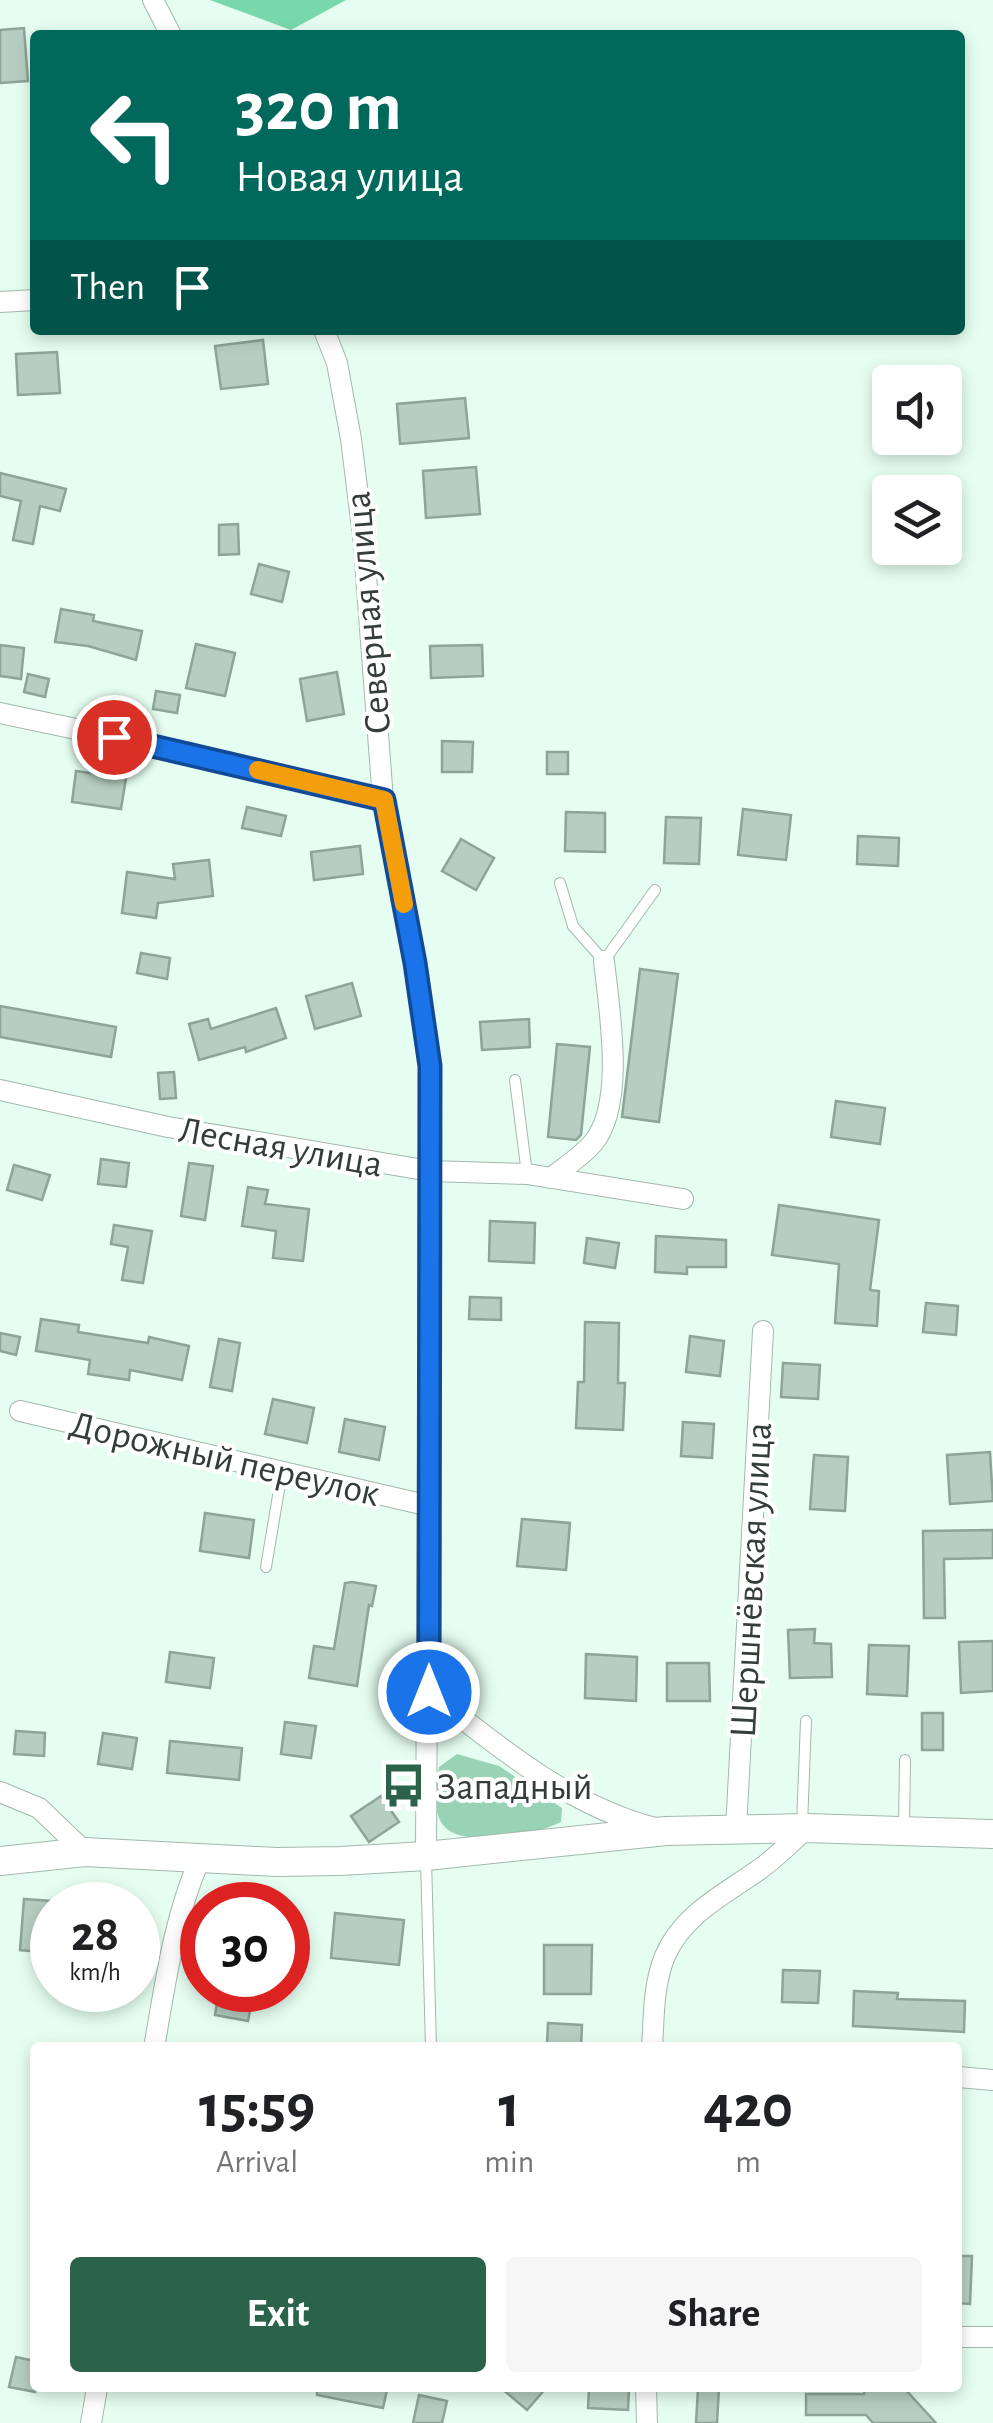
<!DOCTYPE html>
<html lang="en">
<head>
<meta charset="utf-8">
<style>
  :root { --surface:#fff; --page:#f6f6f6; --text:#202124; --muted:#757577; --accent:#2b634a }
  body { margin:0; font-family:"Alegreya Sans",sans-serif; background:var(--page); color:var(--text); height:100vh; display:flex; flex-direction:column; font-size:38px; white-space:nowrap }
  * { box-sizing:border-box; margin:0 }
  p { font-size:32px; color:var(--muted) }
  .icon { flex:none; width:55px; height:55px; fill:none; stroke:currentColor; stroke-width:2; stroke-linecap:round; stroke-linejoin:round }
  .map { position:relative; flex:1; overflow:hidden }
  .drawer { position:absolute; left:30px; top:2042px; width:932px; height:350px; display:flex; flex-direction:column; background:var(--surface); border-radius:10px; box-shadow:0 5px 15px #0003 }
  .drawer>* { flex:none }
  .guide { position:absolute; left:30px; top:30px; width:935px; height:305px; border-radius:10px; box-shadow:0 5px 15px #0003; background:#00695c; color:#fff; overflow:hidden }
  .controls { position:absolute; left:872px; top:365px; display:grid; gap:20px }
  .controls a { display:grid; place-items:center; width:90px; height:90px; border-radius:10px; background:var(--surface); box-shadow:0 5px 15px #0003; font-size:50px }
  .speed { position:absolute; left:30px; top:1882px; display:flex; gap:20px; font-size:50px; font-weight:700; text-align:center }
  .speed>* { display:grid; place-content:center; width:130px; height:130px; border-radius:50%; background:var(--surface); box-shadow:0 5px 15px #0003; line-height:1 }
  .speed small { font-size:25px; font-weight:400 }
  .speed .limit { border:15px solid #d22; background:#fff; color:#111 }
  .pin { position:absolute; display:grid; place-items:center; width:85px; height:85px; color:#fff; margin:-42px; border:5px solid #fff; border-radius:50%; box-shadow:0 2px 10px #0007 }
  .me { position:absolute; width:110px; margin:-55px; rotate:0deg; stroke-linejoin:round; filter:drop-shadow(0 0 8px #0008) }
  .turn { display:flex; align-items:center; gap:35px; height:210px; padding:0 40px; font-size:45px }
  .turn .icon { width:130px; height:130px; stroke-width:2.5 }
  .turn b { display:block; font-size:70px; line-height:85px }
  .then { display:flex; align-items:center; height:95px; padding:0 40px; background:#0003; gap:20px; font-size:38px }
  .eta { display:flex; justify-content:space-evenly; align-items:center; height:170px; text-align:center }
  .eta b { font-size:60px; font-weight:700; line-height:70px }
  .action { display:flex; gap:20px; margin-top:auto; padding:20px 40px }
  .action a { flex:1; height:115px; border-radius:10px; background:var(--accent); color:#fff; font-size:40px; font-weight:700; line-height:115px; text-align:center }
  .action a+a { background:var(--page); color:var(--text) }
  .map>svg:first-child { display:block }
</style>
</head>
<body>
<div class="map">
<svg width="993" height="2423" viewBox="0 0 993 2423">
  <rect width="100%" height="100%" fill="#e6fef1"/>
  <!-- green -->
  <path fill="#98d3b5" d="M457,1754L499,1766L562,1808L561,1822C537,1833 517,1836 491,1837C435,1841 431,1816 439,1767Z"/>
  <!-- forest -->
  <polygon fill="#78d7ab" points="210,0 346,0 291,30"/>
  <!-- building -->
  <g fill="#b6cec1" stroke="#8da498" stroke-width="2.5">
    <polygon points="24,28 28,81 0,83 0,30"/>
    <polygon points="263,340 268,384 221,389 215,346"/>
    <polygon points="57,352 60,393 18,395 16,354"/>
    <polygon points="465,398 469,438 400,444 397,404"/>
    <polygon points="476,467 480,514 426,518 423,471"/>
    <polygon points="0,473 66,489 60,511 40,506 33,544 13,540 21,501 0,496"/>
    <polygon points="238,524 239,554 219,555 219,525"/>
    <polygon points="259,564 289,572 282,602 251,594"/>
    <polygon points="61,609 94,615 93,621 142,631 136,660 88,646 55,642"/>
    <polygon points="196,644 235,653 225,696 186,688"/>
    <polygon points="0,645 24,648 21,679 0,676"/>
    <polygon points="482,645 483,676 431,678 430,646"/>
    <polygon points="337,672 344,714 307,721 300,679"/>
    <polygon points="28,674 49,679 45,697 24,692"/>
    <polygon points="156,691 180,695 177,713 153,709"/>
    <polygon points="442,741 473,742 472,772 442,772"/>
    <rect x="547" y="752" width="21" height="22"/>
    <polygon points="76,771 126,778 121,809 72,802"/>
    <polygon points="247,807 286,816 281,836 242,828"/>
    <polygon points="743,809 791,815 786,860 738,855"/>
    <polygon points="566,812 605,813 605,852 565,851"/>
    <polygon points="666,817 701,818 699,864 664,863"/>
    <polygon points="858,836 899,838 898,866 857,864"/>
    <polygon points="461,839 494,858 476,890 442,871"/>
    <polygon points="360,846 363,874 314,880 311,852"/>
    <polygon points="209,860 213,896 158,903 156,918 122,913 127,872 175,879 173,864"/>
    <polygon points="141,953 170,958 167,979 137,973"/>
    <polygon points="640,969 678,974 659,1122 622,1117"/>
    <polygon points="352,983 361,1016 315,1029 306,996"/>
    <polygon points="0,1006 116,1027 111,1057 0,1037"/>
    <polygon points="276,1008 286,1038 246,1052 245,1047 199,1060 189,1024 208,1019 211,1029"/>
    <polygon points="529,1019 530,1047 482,1050 480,1022"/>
    <polygon points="557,1044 590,1047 581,1135 576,1140 548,1137"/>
    <polygon points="174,1072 176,1098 160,1099 158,1073"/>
    <polygon points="836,1101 885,1108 880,1144 831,1137"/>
    <polygon points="101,1159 129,1163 126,1187 98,1184"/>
    <polygon points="189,1163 213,1166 205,1220 181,1216"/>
    <polygon points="14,1165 50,1175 42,1200 7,1190"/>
    <polygon points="248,1187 268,1190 265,1204 309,1209 303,1261 273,1258 276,1231 242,1226"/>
    <polygon points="779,1205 879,1220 870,1290 879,1291 877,1326 835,1323 839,1264 772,1255"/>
    <polygon points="490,1221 535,1223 534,1263 489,1261"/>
    <polygon points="114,1225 152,1231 143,1283 122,1280 128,1247 111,1244"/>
    <polygon points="656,1236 726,1240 726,1267 687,1267 687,1274 655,1272"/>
    <polygon points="587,1238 619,1243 615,1268 584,1263"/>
    <polygon points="470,1297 501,1298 501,1320 469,1319"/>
    <polygon points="926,1303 958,1306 956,1335 923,1332"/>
    <polygon points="41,1319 79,1325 78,1332 148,1343 149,1337 189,1346 182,1380 130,1370 129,1380 88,1374 90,1360 36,1351"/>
    <polygon points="585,1322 619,1323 618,1383 625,1383 623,1430 576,1428 578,1382 584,1382"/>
    <polygon points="0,1333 20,1337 16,1355 0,1351"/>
    <polygon points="690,1336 724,1341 720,1376 686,1372"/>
    <polygon points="219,1339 240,1343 232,1391 210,1387"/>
    <polygon points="783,1363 820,1365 818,1399 781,1397"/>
    <polygon points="273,1399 314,1408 307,1443 265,1434"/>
    <polygon points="345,1419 385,1427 379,1460 339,1452"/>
    <polygon points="683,1422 714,1424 712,1458 681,1456"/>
    <polygon points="990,1452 993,1501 950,1504 947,1455"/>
    <polygon points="814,1455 848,1457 845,1511 810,1509"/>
    <polygon points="205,1513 254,1520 249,1558 200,1551"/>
    <polygon points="522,1519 570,1523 566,1570 517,1566"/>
    <polygon points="993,1530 993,1558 944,1559 945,1618 924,1618 923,1531"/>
    <polygon points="352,1582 376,1586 372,1606 369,1605 357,1686 309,1678 314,1646 334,1649 345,1583"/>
    <polygon points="815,1629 814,1643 831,1644 832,1677 790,1678 788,1630"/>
    <polygon points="993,1641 993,1691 961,1693 959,1642"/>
    <polygon points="869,1645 909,1646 907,1696 867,1694"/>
    <polygon points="170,1652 214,1658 210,1688 166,1682"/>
    <polygon points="586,1654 637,1657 636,1701 585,1698"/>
    <polygon points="667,1663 709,1663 710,1701 667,1701"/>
    <rect x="922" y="1713" width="21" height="37"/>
    <polygon points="285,1722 316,1726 311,1758 281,1754"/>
    <polygon points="16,1731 45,1733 44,1756 14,1754"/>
    <polygon points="103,1733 137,1738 132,1769 98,1764"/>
    <polygon points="170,1741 242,1748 239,1780 167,1773"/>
    <polygon points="381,1796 399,1822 369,1842 351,1816"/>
    <polygon points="24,1899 52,1901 52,1953 20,1950"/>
    <polygon points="335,1913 404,1920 399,1965 331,1958"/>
    <polygon points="544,1945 592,1945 591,1994 544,1994"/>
    <polygon points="783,1970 820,1971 818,2003 782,2002"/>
    <polygon points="219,1990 254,1990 248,2021 215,2015"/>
    <polygon points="854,1991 898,1993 897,1999 965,2001 964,2032 853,2026"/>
    <polygon points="548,2023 582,2025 581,2046 547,2044"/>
    <polygon points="958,2256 972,2256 970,2304 958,2303"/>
    <polygon points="16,2357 35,2361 35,2392 9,2387"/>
    <polygon points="317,2388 374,2388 387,2390 383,2408 317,2395"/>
    <polygon points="501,2388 546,2388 527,2410"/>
    <polygon points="589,2388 629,2388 628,2410 588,2408"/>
    <polygon points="698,2388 719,2388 717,2423 696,2423"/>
    <polygon points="864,2388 904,2388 936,2423 873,2423 866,2415 806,2415 806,2394 864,2394"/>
    <polygon points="419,2395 447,2401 442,2423 413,2423"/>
  </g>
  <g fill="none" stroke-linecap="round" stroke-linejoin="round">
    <defs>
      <g id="lane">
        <polyline points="560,883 573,926 604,961 655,890"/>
        <polyline points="515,1080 527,1174"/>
        <polyline points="266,1567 282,1472"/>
        <polyline points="802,1825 806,1721"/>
        <polyline points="904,1829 905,1760"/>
        <polyline points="426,1859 431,2048"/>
      </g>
      <g id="street">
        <polyline points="153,0 171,35"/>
        <polyline points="0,302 35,300"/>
        <polyline points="324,330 337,363 351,439 363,536 383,800 415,963 430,1066 426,1856"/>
        <polyline points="0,713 190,753 383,800"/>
        <polyline points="0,1090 168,1127 430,1171 527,1174 683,1199"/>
        <path d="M551,1178C565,1167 582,1156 593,1143C626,1104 609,1009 604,961"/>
        <polyline points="20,1411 430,1506"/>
        <path d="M429,1692C497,1746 569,1806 655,1828"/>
        <polyline points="0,1792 39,1808 85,1852"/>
        <polyline points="736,1829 763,1331"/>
        <path d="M154,2048C165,1985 174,1917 200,1859"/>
        <path d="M652,2048C654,2017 653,1985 665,1956C683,1914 725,1894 760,1869C777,1857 791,1842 807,1828"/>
        <polyline points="958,2077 993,2080"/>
        <polyline points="958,2337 993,2337"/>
        <polyline points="646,2388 647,2423"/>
        <polyline points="91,2423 97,2388"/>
      </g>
      <polyline id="secondary" points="0,1861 85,1852 276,1862 340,1861 426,1856 666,1831 807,1828 993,1834"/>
    </defs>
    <!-- lane casing -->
    <use href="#lane" stroke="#a2b8ac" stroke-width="12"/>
    <!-- street casing -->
    <use href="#street" stroke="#a2b8ac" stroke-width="22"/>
    <!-- secondary casing -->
    <use href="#secondary" stroke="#a2b8ac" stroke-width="30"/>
    <!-- lane -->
    <use href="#lane" stroke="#fff" stroke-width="10"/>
    <!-- street -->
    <use href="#street" stroke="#fff" stroke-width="20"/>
    <!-- secondary -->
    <use href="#secondary" stroke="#fff" stroke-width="28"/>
  </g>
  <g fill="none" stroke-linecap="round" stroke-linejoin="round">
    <defs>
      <polyline id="route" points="114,737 384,800 415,963 430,1066 429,1692"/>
    </defs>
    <!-- route casing -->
    <use href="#route" stroke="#114b97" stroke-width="25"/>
    <!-- route -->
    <use href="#route" stroke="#1a73e8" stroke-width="18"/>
    <!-- slow -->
    <polyline stroke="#f59e0b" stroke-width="18" points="258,770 384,800 404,904"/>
  </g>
  <!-- icons -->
  <defs>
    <symbol id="bus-bare" viewBox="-9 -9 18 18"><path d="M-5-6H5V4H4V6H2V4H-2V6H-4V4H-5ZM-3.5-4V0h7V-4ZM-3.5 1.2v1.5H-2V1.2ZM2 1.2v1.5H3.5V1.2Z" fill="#2b634a" stroke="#fff" stroke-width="2.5" paint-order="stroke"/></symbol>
  </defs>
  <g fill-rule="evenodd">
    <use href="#bus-bare" x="372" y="1754" width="63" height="63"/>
  </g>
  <g text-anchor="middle" stroke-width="8" stroke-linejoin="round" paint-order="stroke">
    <!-- street labels -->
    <g font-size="38" fill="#343d38" stroke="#fff">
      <text transform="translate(367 613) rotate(-95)" y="13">Северная улица</text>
      <text transform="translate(281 1146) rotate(10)" y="13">Лесная улица</text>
      <text transform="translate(225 1458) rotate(13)" y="13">Дорожный переулок</text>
      <text transform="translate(750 1580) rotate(-87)" y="13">Шершнёвская улица</text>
    </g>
    <!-- poi labels -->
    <g font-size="38" fill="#343d38" stroke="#fff" text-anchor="start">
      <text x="437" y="1799">Западный</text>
    </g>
  </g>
</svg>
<div class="controls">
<a><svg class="icon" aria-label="sound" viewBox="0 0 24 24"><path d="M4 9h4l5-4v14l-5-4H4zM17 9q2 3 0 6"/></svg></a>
<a><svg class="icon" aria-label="layers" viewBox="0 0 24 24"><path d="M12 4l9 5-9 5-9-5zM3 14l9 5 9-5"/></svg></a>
</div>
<div class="speed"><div>28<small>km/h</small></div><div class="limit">30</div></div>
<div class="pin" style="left:114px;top:737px;background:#d93025"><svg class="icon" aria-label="arrive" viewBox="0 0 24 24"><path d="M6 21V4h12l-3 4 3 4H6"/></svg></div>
<svg class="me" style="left:429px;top:1692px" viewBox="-20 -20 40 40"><circle r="17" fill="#1a73e8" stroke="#fff" stroke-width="3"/><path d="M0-11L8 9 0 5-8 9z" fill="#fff"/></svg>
<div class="guide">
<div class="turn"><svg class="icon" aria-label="left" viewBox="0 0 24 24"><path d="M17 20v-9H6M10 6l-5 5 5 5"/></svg><div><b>320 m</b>Новая улица</div></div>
<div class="then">Then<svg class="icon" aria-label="arrive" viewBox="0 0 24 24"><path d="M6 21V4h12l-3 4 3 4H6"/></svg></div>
</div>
<section class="drawer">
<div class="eta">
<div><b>15:59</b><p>Arrival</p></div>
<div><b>1</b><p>min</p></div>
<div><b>420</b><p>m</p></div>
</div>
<div class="action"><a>Exit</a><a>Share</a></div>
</section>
</div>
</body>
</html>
